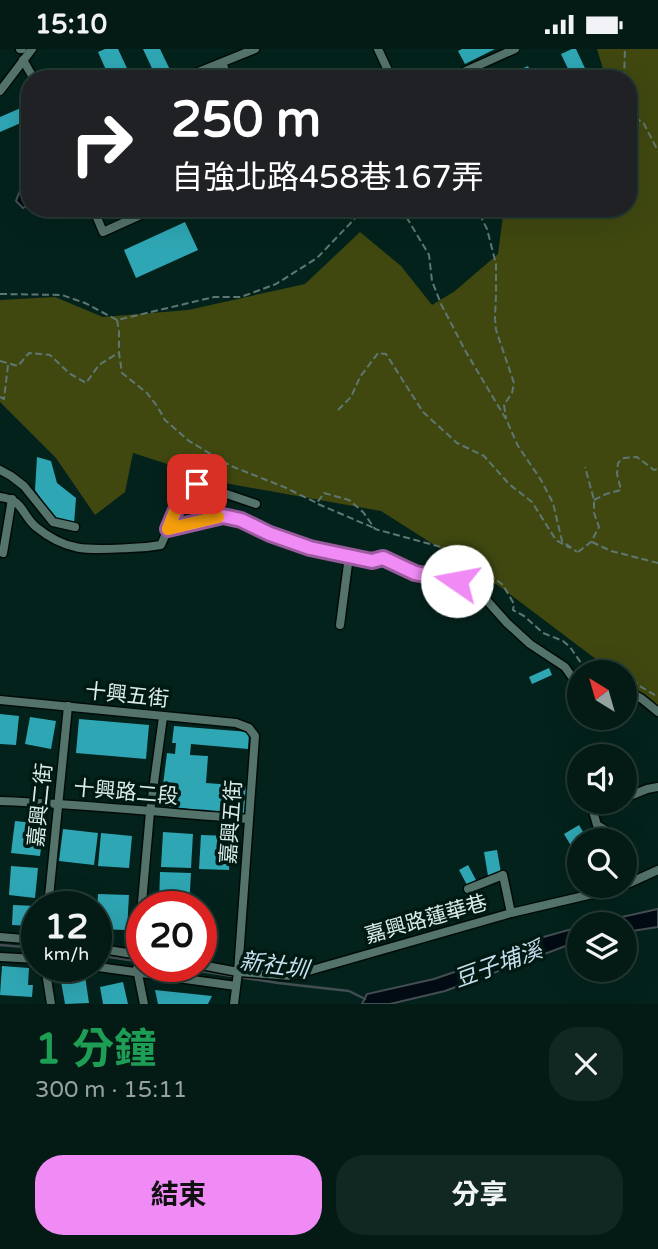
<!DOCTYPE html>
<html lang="zh-TW">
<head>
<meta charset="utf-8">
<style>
  :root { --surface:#031a15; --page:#112722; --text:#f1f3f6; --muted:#97a1a0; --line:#243834; --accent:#f08bf5 }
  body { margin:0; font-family:"Varela Round","Noto Sans TC",sans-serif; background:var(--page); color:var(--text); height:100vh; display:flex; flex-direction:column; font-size:26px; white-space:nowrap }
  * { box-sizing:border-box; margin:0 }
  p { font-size:23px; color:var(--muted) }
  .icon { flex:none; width:38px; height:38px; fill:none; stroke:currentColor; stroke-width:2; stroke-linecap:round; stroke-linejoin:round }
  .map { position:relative; height:955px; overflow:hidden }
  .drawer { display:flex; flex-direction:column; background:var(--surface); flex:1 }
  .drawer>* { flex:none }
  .guide { position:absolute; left:21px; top:21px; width:616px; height:147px; border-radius:28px; box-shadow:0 7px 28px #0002,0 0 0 2px var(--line); background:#202124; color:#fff; overflow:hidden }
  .needle { width:46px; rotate:323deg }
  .controls { position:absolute; left:567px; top:611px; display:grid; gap:14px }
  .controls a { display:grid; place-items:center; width:70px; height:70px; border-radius:50%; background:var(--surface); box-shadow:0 7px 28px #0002,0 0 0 2px var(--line); font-size:35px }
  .speed { position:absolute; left:21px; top:842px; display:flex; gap:14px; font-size:35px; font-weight:700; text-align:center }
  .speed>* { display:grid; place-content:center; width:91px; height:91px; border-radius:50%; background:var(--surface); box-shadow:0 7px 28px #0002,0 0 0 2px var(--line); line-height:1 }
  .speed small { font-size:18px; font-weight:400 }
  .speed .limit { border:10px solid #d22; background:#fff; color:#111 }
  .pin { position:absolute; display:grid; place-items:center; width:60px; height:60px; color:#fff; margin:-30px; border-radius:14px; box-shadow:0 4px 10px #0006 }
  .me { position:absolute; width:77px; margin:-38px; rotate:282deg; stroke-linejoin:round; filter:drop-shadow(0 0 5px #0008) }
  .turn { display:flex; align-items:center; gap:24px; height:147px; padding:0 35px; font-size:32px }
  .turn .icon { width:91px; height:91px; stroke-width:2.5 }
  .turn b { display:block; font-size:49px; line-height:60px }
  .round { display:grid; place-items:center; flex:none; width:74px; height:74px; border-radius:28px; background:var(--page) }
  .overview { display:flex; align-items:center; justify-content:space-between; height:119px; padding:0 35px }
  h1 { font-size:42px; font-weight:700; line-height:52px; color:#1e9e55 }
  .button { display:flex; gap:14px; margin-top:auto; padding:14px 35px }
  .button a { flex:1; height:80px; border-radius:28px; background:var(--accent); color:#111; font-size:28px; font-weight:700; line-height:80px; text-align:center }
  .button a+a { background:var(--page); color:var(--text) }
  .status { display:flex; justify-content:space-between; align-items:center; height:49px; padding:0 35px; background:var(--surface); direction:ltr }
  .status svg { height:19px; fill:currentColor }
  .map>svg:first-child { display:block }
</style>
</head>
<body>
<div class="status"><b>15:10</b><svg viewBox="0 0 49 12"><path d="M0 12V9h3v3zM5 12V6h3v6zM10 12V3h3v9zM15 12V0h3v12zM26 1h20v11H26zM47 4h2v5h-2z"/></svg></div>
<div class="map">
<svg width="658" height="955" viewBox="0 0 658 955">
  <rect width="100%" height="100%" fill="#04221c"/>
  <!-- green -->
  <polygon fill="#404810" points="597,0 658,0 658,657 625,632 625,623 613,623 499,537 381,462 230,435 133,404 125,443 95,466 56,409 0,353 0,251 55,248 103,268 188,261 305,235 360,183 401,217 432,256 455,242 498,205 504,159 628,159 628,30 606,30"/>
  <!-- water -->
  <g fill="#020b13" stroke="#434e53" stroke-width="2">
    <path d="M25,96H30V155L23,159L16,152C19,143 25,133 26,124C27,111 13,109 25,96Z"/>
    <polygon points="658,860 658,878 625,883 625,875 590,875"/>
    <polygon points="579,878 579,892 445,942 390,955 362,955 367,945 434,930 472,917 522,894"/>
  </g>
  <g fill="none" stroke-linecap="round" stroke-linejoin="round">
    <!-- stream -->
    <g stroke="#434e53" stroke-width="2.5">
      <polyline points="0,896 37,899"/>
      <polyline points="96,906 142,913"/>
      <polyline points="167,917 278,934 349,942 365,950"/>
    </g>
  </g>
  <!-- building -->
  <g fill="#2fa6b4">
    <polygon points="105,0 118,0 132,30 110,30 98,3"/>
    <polygon points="143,0 160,0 172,25 161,30 157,30"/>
    <polygon points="462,0 495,0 465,15 458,2"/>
    <polygon points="572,0 576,0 590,30 558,30 570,24 561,5"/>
    <polygon points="528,17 534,30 499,30"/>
    <polygon points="30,55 30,70 0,83 0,68"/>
    <polygon points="185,173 198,201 136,229 124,201"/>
    <polygon points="37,408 51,412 57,434 76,449 74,475 54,469 35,441"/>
    <polygon points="448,542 454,542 454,553 458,553 458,543 464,543 464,553 462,553 462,562 448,561"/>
    <polygon points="549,619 552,626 532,635 529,628"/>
    <polygon points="0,665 19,667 16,696 0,695"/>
    <polygon points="30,668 56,672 51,700 25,695"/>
    <polygon points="79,670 149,676 146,710 76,704"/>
    <polygon points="174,677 249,683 248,700 191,695 190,706 208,707 206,734 247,737 244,766 160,760 167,704 175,705 176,694 172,694"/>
    <polygon points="15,772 44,775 40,807 11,804"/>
    <polygon points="579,776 588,791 579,791 579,803 576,805 564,785"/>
    <polygon points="63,780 98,784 94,816 59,812"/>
    <polygon points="163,783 193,785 191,819 161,818"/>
    <polygon points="101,784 132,787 129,819 98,817"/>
    <polygon points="201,786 231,787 229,821 199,820"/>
    <polygon points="497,801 501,824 488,827 484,803"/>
    <polygon points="468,816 476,831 467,836 459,821"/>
    <polygon points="11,817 38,819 35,849 9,846"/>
    <polygon points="160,823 191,824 189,858 159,857"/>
    <polygon points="98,845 129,846 127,881 96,880"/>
    <polygon points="13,856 36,857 35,877 12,876"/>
    <polygon points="2,917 29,919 28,936 33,936 32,948 0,946"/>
    <polygon points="85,927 89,954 65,955 61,932"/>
    <polygon points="123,933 128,955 103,955 100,938"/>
    <polygon points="155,941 212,947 208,955 158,955"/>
  </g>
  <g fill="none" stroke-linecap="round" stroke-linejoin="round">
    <defs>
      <g id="minor">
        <polyline points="20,0 22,0"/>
        <polyline points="378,0 392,30"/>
        <polyline points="23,11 34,30"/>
        <polyline points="222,14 229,30"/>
        <polyline points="181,30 255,0"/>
        <polyline points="448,30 515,0"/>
        <polyline points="0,42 32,0"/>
        <polyline points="93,159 103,183 156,159"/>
        <polyline points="0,421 11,427 24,437 53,473 75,478"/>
        <path d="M0,448C24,451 21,465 36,478C68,504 90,501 129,499C140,499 150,498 161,496L168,480L223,467L241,471L270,485L310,499L372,512L383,509L415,524L473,536L507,574L530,595L565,618L579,638"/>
        <polyline points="168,480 184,442 197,435 256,455"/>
        <polyline points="3,504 12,450"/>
        <polyline points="340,576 349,507"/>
        <polyline points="625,640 642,650 658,663"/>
        <polyline points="0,651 236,674 249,679 255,687 238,923 234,955"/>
        <polyline points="625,749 647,740 658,738"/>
        <path d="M0,752C83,755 166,764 249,770"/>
        <polyline points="605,791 605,781 597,776 593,762 617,752"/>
        <polyline points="625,836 658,821"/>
        <polyline points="468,840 503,826 511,864"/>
        <polyline points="48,858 68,657"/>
        <polyline points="0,888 37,891"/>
        <polyline points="96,899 139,906"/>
        <polyline points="0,908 37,910"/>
        <polyline points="137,910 150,763 163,668"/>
        <polyline points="201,916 238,923 291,927 511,864 614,840 624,836"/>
        <polyline points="45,917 51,955"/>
        <polyline points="91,917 236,937"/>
        <polyline points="137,920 144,955"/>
      </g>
    </defs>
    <!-- minor casing -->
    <use href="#minor" stroke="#000b07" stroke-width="11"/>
    <!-- path -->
    <g stroke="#5e7772" stroke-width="2" stroke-dasharray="7 3.5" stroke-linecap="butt">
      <polyline points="624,30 625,0"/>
      <polyline points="628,61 632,68 643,73 658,102"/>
      <polyline points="401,159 429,206 432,232 441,255 466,303 506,370 518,397 541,431 553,454 562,492 577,503"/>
      <polyline points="471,159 479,164 487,180 496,215 496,246 495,269 496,281 514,334 512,344 504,356 506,369"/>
      <polyline points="0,245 62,246 85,254 117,271 214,248 241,248 276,235 317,209 365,159"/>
      <polyline points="117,271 119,282 119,304 122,324 147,344 157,357 165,371 189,392 231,417 284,438 317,454 324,444 349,451 363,463 375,480 441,498 479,517 503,536 514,555 513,561 524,567 543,584 563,592 570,598 586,621 596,623"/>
      <polyline points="0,312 18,317 29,304 50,306 69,324 86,334 99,316 118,304"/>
      <polyline points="0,348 4,350 8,316"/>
      <polyline points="338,361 351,348 360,328 378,304 386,305 423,363 457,394 484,407 509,435 532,453 556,491 570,499"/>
      <polyline points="594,451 606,445 621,441 617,425 618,414 624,409 637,408 654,421 658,420"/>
      <polyline points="318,455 374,479"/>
      <polyline points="592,493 611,502 658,514"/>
      <polyline points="578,503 591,493 599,478 594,464 594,451 585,418"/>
      <polyline points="600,623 612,621 624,623"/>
      <polyline points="625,623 628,624 638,636 658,648"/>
    </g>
    <!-- minor -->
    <use href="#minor" stroke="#54736b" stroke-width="8"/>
  </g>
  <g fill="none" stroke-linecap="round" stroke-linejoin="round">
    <defs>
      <polyline id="route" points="197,435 184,442 168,480 223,467 241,471 270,485 310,499 372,512 383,509 415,524 457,532"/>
    </defs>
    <!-- route casing -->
    <use href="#route" stroke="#9c5a9f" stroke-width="18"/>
    <!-- route -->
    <use href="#route" stroke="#f08bf5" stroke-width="12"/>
    <!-- slow -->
    <polyline stroke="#f59e0b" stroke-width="12" points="175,462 168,480 218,468"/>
  </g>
  <g text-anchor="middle" stroke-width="7" stroke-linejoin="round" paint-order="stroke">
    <!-- street labels -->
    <g font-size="21" fill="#dbece8" stroke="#001913">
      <text transform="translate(127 646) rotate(6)" y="7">十興五街</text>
      <text transform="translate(126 743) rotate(5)" y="7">十興路二段</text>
      <text transform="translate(40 756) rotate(-84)" y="7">嘉興二街</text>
      <text transform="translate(231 773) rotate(-86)" y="7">嘉興五街</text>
      <text transform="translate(426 870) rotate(-16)" y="7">嘉興路蓮華巷</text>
    </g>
    <!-- water labels -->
    <g font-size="23" font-style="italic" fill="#c8deed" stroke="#001913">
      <text transform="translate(498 915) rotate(-20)" y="8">豆子埔溪</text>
      <text transform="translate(274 916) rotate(8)" y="8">新社圳</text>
    </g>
  </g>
</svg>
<div class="controls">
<a><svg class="needle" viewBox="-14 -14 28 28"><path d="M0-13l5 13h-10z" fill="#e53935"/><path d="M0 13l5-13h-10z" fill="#97a1a0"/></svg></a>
<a><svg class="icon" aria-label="sound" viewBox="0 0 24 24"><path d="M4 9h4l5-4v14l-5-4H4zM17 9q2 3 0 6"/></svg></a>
<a><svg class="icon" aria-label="search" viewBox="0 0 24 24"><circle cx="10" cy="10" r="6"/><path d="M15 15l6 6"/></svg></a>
<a><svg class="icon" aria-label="layers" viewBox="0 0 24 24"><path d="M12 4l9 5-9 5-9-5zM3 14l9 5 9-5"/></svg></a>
</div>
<div class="speed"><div>12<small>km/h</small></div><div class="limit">20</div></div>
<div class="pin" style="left:197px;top:435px;background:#d93025"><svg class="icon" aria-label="arrive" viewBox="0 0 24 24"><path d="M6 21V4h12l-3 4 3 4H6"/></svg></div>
<svg class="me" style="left:457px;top:532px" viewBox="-20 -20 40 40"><circle r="19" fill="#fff"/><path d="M0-13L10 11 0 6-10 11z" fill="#f08bf5"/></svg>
<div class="guide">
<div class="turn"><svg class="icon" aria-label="right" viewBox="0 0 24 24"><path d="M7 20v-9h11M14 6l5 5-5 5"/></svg><div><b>250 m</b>自強北路458巷167弄</div></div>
</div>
</div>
<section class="drawer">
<div class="overview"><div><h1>1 分鐘</h1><p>300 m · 15:11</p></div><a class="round"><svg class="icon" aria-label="close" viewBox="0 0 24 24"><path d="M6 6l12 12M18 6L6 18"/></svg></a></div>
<div class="button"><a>結束</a><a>分享</a></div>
</section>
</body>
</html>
